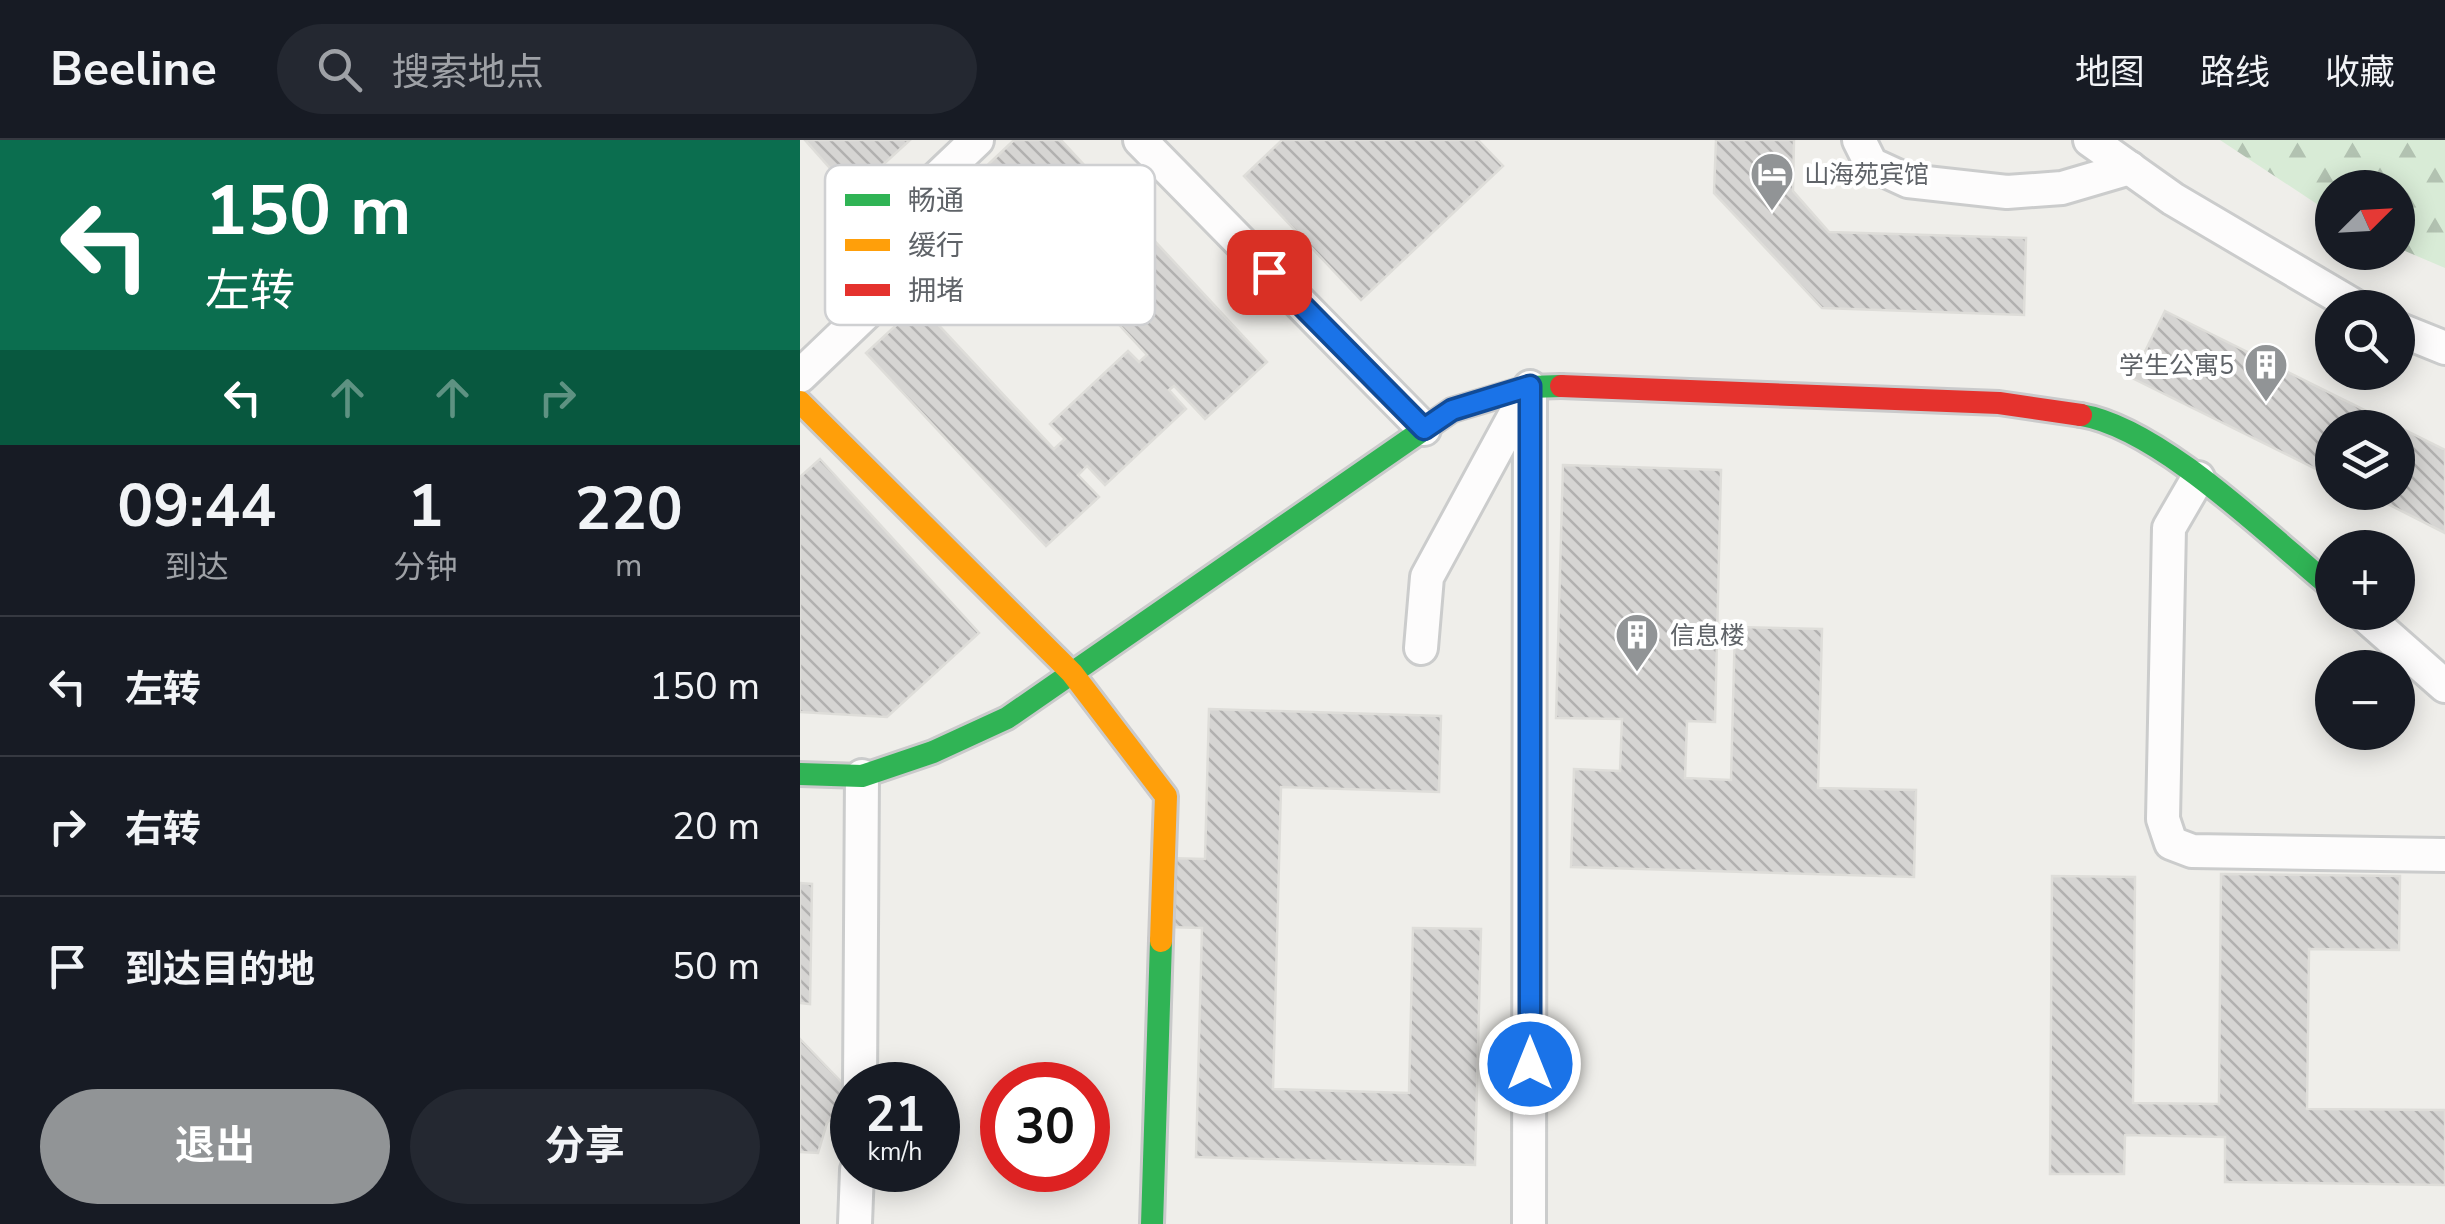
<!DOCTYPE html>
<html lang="zh">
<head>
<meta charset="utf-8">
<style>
  :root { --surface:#171b24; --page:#242831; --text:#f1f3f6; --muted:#9ea1a6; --line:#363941; --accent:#919496 }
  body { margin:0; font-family:"Nunito Sans","Noto Sans SC",sans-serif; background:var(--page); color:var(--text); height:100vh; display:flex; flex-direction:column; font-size:38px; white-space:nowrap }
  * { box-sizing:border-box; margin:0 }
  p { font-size:32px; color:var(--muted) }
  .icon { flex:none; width:55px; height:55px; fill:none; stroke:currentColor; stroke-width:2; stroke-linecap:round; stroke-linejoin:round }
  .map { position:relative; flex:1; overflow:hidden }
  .drawer { display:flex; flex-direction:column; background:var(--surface); width:800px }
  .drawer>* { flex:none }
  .guide { background:#0b6e4f; color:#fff; overflow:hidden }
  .needle { width:65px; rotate:66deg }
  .buttons { position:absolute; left:1515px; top:30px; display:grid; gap:20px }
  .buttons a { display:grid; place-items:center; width:100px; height:100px; border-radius:50%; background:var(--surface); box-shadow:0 5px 25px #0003; font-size:50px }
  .speed { position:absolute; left:30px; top:922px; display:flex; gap:20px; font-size:50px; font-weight:700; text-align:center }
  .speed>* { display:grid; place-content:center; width:130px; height:130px; border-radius:50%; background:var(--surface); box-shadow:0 5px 25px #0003; line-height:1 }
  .speed small { font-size:25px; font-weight:400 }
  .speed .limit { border:15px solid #d22; background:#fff; color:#111 }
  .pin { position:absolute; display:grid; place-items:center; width:85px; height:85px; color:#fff; margin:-42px; border-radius:20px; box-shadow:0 5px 15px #0006 }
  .me { position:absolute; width:110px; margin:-55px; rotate:0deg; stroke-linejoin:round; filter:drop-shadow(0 0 8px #0008) }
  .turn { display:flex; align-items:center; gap:35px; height:210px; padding:0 40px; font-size:45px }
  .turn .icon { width:130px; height:130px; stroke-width:2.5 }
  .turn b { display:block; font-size:70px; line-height:85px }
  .lanes { display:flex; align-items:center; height:95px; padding:0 40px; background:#0003; justify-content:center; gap:50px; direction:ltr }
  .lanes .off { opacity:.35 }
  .eta { display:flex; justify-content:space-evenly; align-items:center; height:170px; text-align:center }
  .eta b { font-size:60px; font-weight:700; line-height:70px }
  .cta { display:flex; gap:20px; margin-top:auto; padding:20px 40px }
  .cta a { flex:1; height:115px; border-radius:60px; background:var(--accent); color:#fff; font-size:40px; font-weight:700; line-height:115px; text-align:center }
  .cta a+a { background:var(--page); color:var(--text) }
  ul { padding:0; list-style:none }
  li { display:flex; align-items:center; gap:30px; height:140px; padding:0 40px; border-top:2px solid var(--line) }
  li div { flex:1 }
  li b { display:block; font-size:38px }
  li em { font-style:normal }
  header { display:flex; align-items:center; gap:60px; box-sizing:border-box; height:140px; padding:0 50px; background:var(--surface); border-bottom:2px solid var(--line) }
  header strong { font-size:48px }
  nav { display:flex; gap:55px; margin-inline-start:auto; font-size:35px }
  .search { width:700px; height:90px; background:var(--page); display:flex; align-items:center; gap:25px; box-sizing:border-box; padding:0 35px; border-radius:55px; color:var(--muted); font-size:38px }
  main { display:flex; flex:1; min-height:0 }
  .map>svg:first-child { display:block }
</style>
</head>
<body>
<header>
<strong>Beeline</strong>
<div class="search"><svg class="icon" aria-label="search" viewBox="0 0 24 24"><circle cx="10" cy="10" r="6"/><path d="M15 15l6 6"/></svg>搜索地点</div>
<nav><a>地图</a><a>路线</a><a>收藏</a></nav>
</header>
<main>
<section class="drawer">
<div class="guide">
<div class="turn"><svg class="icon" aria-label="left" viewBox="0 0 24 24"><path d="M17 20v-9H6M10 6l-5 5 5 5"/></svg><div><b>150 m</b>左转</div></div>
<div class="lanes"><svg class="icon" aria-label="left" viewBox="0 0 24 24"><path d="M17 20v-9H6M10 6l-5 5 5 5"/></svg><svg class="icon off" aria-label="ahead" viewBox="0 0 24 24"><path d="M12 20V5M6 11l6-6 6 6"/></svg><svg class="icon off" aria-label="ahead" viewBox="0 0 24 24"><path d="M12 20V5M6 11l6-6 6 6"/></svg><svg class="icon off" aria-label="right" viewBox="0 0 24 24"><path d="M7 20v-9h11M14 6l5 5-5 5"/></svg></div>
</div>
<div class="eta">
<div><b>09:44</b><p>到达</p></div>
<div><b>1</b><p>分钟</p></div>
<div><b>220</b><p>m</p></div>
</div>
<ul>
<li><svg class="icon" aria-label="left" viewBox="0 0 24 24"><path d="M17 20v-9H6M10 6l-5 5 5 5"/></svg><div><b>左转</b></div><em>150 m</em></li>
<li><svg class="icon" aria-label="right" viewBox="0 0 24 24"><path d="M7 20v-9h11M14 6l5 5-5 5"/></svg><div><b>右转</b></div><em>20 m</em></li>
<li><svg class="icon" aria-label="arrive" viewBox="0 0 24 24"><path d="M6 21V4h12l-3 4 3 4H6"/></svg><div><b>到达目的地</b></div><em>50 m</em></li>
</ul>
<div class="cta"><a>退出</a><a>分享</a></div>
</section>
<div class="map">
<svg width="1645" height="1084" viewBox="0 0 1645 1084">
  <defs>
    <pattern id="forest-firs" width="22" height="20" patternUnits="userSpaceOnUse" patternTransform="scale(2.5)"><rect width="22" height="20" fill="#d8ebd6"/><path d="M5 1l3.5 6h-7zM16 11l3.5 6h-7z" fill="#b2c2b1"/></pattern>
    <pattern id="building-back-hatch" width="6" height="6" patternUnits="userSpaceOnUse" patternTransform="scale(2.5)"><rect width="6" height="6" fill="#d6d5d3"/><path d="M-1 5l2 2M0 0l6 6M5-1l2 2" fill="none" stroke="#b1b0af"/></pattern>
  </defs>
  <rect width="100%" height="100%" fill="#efeeea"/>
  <!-- forest -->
  <polygon fill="url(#forest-firs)" points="1420,0 1645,0 1645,128 1598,108 1598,48 1532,48 1532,74"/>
  <!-- building -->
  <g fill="url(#building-back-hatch)" stroke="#deddd9" stroke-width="2.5">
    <polygon points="5,0 110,0 52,53"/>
    <polygon points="214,0 261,0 467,222 405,279 374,246 369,250 386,269 305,345 287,326 278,335 299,357 246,406 66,213 119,164 254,309 265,299 250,284 328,211 339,222 347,215 179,33"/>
    <polygon points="482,0 678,0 703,26 561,160 444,36"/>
    <polygon points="916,0 994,0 993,51 1029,92 1226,98 1224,175 1022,168 914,53"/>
    <polygon points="1365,171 1645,310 1645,393 1564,352 1598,352 1598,288 1532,288 1532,337 1332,238"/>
    <polygon points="20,319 179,493 87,577 0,572 0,337"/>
    <polygon points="763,325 921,330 915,582 887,581 885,638 931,640 935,487 1022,489 1018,648 1116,650 1114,737 771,727 774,629 820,631 822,579 756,578"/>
    <polygon points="409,569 641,576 639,652 481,647 473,949 609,953 613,788 681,789 675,1025 396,1017 402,788 366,787 368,718 405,719"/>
    <polygon points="1421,734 1600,736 1599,810 1509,809 1507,969 1645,970 1645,1045 1425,1042 1425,997 1325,995 1324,1034 1250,1034 1252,736 1335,737 1333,963 1419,964"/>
    <polygon points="0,743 12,744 10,864 0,863"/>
    <polygon points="0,899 52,953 27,983 18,1013 0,1012"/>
  </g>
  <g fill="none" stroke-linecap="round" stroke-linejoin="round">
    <defs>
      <g id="street">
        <polyline points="340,0 624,289"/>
        <polyline points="1059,0 1071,24 1108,41 1207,52 1262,48 1330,28"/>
        <polyline points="1290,0 1373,59 1558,168"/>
        <polyline points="1598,189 1645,208"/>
        <polyline points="0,236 117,124 137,38 177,0"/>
        <polyline points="1398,338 1369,388 1363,679 1371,703 1392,711 1645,715"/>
        <polyline points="1561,472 1645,546"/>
        <polyline points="621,508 627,437 728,251"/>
        <polyline points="60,945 62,636"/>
        <polyline points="55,1084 57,1030"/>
        <polyline points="729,1084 730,247"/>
      </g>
      <g id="fast">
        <path d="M1281,275C1360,288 1469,396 1532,448"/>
        <polyline points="0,634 62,636 133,612 207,578 652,270 730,247 761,246"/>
        <polyline points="352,1084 361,801"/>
      </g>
      <polyline id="slow" points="0,262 272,533 366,656 361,801"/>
      <polyline id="jam" points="761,246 1199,263 1281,275"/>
    </defs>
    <!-- street casing -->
    <use href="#street" stroke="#cbcccc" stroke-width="38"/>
    <!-- fast casing -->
    <use href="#fast" stroke="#cacacb" stroke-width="28"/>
    <!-- slow casing -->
    <use href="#slow" stroke="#cacacb" stroke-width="28"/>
    <!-- jam casing -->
    <use href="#jam" stroke="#cacacb" stroke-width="28"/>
    <!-- street -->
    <use href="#street" stroke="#fdfcfc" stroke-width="32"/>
    <!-- fast -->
    <use href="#fast" stroke="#30b455" stroke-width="22"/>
    <!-- slow -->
    <use href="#slow" stroke="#ff9f0a" stroke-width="22"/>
    <!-- jam -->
    <use href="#jam" stroke="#e5322d" stroke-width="22"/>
  </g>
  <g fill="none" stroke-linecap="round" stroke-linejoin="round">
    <defs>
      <polyline id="route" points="469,132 624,289 652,270 730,246 730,924"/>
    </defs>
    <!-- route casing -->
    <use href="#route" stroke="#114b97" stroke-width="25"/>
    <!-- route -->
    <use href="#route" stroke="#1a73e8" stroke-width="18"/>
  </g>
  <!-- icons -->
  <defs>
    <symbol id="hotel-pin" viewBox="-11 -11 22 30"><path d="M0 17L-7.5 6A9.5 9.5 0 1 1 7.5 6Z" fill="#919496" stroke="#fff"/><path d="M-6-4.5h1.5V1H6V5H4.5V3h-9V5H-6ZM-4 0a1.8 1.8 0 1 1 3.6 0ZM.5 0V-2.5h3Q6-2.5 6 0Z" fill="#fff"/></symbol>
    <symbol id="building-pin" viewBox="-11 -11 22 30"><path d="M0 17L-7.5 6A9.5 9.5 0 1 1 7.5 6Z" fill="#919496" stroke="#fff"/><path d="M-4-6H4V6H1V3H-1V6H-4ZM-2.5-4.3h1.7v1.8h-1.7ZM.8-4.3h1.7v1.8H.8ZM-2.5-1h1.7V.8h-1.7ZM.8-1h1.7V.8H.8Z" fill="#fff"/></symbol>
  </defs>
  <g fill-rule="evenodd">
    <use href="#hotel-pin" x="947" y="9" width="50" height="68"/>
    <use href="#building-pin" x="1441" y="200" width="50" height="68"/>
    <use href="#building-pin" x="812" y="470" width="50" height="68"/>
  </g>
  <g text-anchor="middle" stroke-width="8" stroke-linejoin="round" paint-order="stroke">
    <!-- poi labels -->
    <g font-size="25" fill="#5f6368" stroke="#fff" text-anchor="start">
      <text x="1004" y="43">山海苑宾馆</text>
      <text x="1434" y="234" text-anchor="end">学生公寓5</text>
      <text x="870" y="504">信息楼</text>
    </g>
  </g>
  <!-- legend -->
  <rect x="25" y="25" width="330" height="160" rx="15" fill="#fff" stroke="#cfd0d2" stroke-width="2.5"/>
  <rect x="45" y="54" width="45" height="12" fill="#30b455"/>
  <rect x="45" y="99" width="45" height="12" fill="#ff9f0a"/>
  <rect x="45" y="144" width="45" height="12" fill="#e5322d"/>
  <g font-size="28" fill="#5f6368">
    <text x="108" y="70">畅通</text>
    <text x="108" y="115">缓行</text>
    <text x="108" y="160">拥堵</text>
  </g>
</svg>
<div class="buttons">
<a><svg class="needle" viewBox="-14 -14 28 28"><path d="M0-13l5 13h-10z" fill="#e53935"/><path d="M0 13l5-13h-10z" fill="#9ea1a6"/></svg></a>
<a><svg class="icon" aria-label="search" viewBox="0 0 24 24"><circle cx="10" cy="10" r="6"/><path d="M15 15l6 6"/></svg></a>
<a><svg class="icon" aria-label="layers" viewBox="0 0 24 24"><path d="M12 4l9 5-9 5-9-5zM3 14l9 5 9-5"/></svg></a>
<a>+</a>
<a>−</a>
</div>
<div class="speed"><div>21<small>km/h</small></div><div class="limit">30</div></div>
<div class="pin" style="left:469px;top:132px;background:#d93025"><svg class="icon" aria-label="arrive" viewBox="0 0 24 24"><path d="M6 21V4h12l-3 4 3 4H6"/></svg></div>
<svg class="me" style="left:730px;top:924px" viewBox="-20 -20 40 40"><circle r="17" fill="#1a73e8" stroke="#fff" stroke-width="3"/><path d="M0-11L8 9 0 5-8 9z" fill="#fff"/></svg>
</div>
</main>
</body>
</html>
